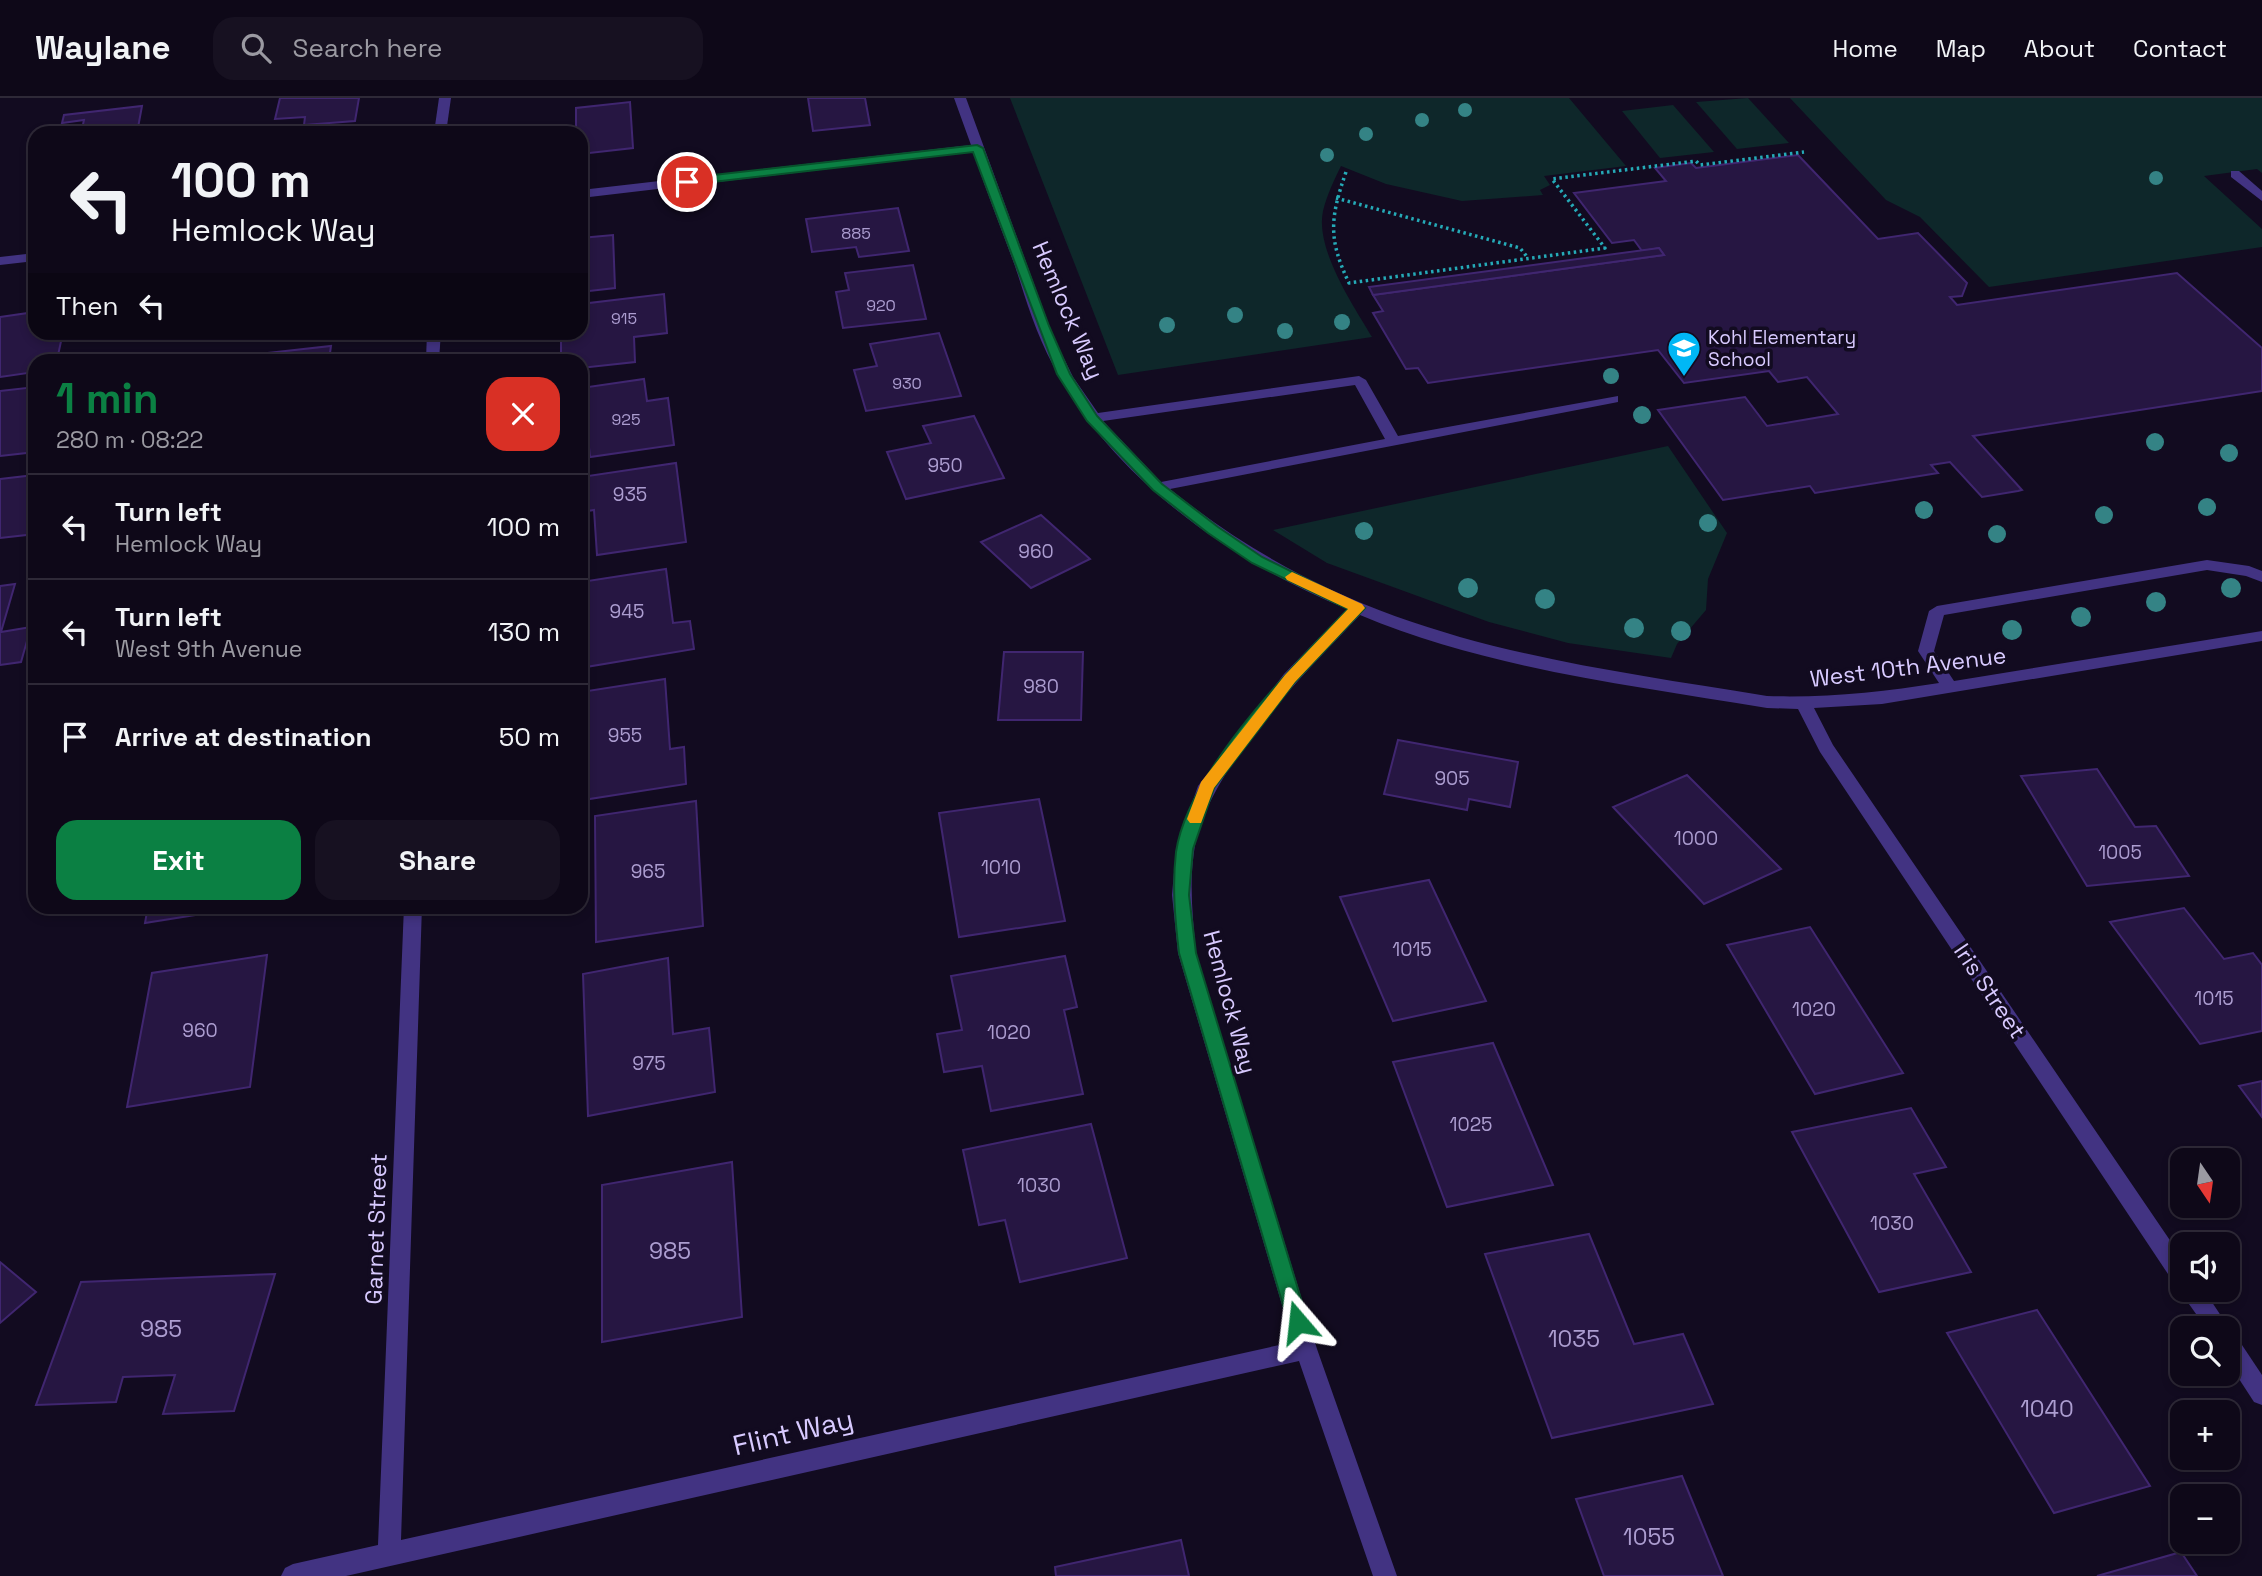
<!DOCTYPE html>
<html lang="en">
<head>
<meta charset="utf-8">
<style>
  :root { --surface:#0e0818; --page:#171121; --text:#f1f3f6; --muted:#9b9aa2; --line:#2e2937; --accent:#0b8043 }
  body { margin:0; font-family:"Space Grotesk",sans-serif; background:var(--page); color:var(--text); height:100vh; display:flex; flex-direction:column; font-size:26px; white-space:nowrap }
  * { box-sizing:border-box; margin:0 }
  p { font-size:23px; color:var(--muted) }
  .icon { flex:none; width:38px; height:38px; fill:none; stroke:currentColor; stroke-width:2; stroke-linecap:round; stroke-linejoin:round }
  .map { position:relative; flex:1; overflow:hidden }
  .panel { position:absolute; left:28px; top:256px; width:560px; height:560px; display:flex; flex-direction:column; background:var(--surface); border-radius:21px; box-shadow:0 4px 10px #0003,0 0 0 2px var(--line) }
  .panel>* { flex:none }
  .hud { position:absolute; left:28px; top:28px; width:560px; height:214px; border-radius:21px; box-shadow:0 4px 10px #0003,0 0 0 2px var(--line); background:#0e0818; color:var(--text); overflow:hidden }
  .needle { width:46px; rotate:167deg }
  .controls { position:absolute; left:2170px; top:1050px; display:grid; gap:14px }
  .controls a { display:grid; place-items:center; width:70px; height:70px; border-radius:14px; background:var(--surface); box-shadow:0 4px 10px #0003,0 0 0 2px var(--line); font-size:35px }
  .pin { position:absolute; display:grid; place-items:center; width:60px; height:60px; color:#fff; margin:-30px; border:4px solid #fff; border-radius:50%; box-shadow:0 2px 7px #0007 }
  .me { position:absolute; width:77px; margin:-38px; rotate:343deg; stroke-linejoin:round; filter:drop-shadow(0 0 5px #0008) }
  .turn { display:flex; align-items:center; gap:24px; height:147px; padding:0 28px; font-size:32px }
  .turn .icon { width:91px; height:91px; stroke-width:2.5 }
  .turn b { display:block; font-size:49px; line-height:60px }
  .then { display:flex; align-items:center; height:66px; padding:0 28px; background:#0003; gap:14px; font-size:26px }
  .round { display:grid; place-items:center; flex:none; width:74px; height:74px; border-radius:21px; background:var(--page) }
  .headline { display:flex; align-items:center; justify-content:space-between; height:119px; padding:0 28px }
  h1 { font-size:42px; font-weight:700; line-height:52px; color:var(--accent) }
  .action { display:flex; gap:14px; margin-top:auto; padding:14px 28px }
  .action a { flex:1; height:80px; border-radius:21px; background:var(--accent); color:#fff; font-size:28px; font-weight:700; line-height:80px; text-align:center }
  .action a+a { background:var(--page); color:var(--text) }
  ul { padding:0; list-style:none }
  li { display:flex; align-items:center; gap:21px; height:105px; padding:0 28px; border-top:2px solid var(--line) }
  li div { flex:1 }
  li b { display:block; font-size:26px }
  li em { font-style:normal }
  header { display:flex; align-items:center; gap:42px; box-sizing:border-box; height:98px; padding:0 35px; background:var(--surface); border-bottom:2px solid var(--line) }
  header strong { font-size:33px }
  nav { display:flex; gap:38px; margin-inline-start:auto; font-size:24px }
  .search { width:490px; height:63px; background:var(--page); display:flex; align-items:center; gap:18px; box-sizing:border-box; padding:0 24px; border-radius:21px; color:var(--muted); font-size:26px }
  .map>svg:first-child { display:block }
</style>
</head>
<body>
<header>
<strong>Waylane</strong>
<div class="search"><svg class="icon" aria-label="search" viewBox="0 0 24 24"><circle cx="10" cy="10" r="6"/><path d="M15 15l6 6"/></svg>Search here</div>
<nav><a>Home</a><a>Map</a><a>About</a><a>Contact</a></nav>
</header>
<div class="map">
<svg width="2262" height="1478" viewBox="0 0 2262 1478">
  <rect width="100%" height="100%" fill="#120b20"/>
  <!-- green -->
  <g fill="#0e272a">
    <path d="M1010,0H1569L1626,68L1544,78L1550,87L1540,92L1543,97L1462,103L1386,86L1341,68C1334,82 1327,97 1323,113C1315,151 1353,207 1372,239L1118,277Z"/>
    <polygon points="1748,0 1789,45 1737,51 1696,4"/>
    <polygon points="1790,0 2262,0 2262,75 2257,71 2204,78 2262,131 2262,149 1989,189 1920,119 1886,102"/>
    <polygon points="1673,7 1714,54 1660,60 1622,13"/>
    <polygon points="1668,348 1727,435 1708,481 1706,512 1677,546 1671,560 1568,545 1489,524 1327,465 1273,432"/>
  </g>
  <!-- building -->
  <g fill="#261642" stroke="#402670" stroke-width="2">
    <polygon points="280,0 359,0 355,23 304,27 305,19 275,21"/>
    <polygon points="808,0 865,0 870,27 813,33"/>
    <polygon points="630,4 633,50 581,56 581,35 576,35 576,10"/>
    <polygon points="142,8 137,35 81,35 84,22 62,25 64,17"/>
    <polygon points="1798,57 1878,141 1918,135 1967,185 1962,198 1950,199 1957,207 2177,175 2262,250 2262,293 1973,338 2022,392 2018,393 1982,399 1950,364 1931,367 1938,375 1815,395 1810,388 1723,402 1658,312 1745,299 1767,328 1838,316 1807,279 1778,284 1769,273 1684,285 1658,252 1428,285 1418,270 1406,271 1373,215 1383,213 1373,197 1664,157 1659,150 1642,153 1634,142 1612,145 1574,95 1666,83 1655,70 1691,65 1696,70"/>
    <polygon points="898,110 909,153 859,159 856,149 812,154 806,121"/>
    <polygon points="613,137 615,190 581,194 581,140"/>
    <polygon points="1659,150 1664,157 1373,197 1369,189"/>
    <polygon points="913,167 926,221 843,230 836,194 849,192 845,175"/>
    <polygon points="664,196 667,235 634,239 635,264 581,270 581,262 561,262 561,234 581,234 581,206"/>
    <polygon points="35,214 35,234 63,234 57,262 35,262 35,274 0,279 0,219"/>
    <polygon points="939,235 961,298 866,313 854,272 877,268 870,246"/>
    <polygon points="331,248 329,262 205,262"/>
    <polygon points="644,281 647,303 668,300 674,347 590,359 588,339 581,340 581,290"/>
    <polygon points="35,289 35,354 0,358 0,293"/>
    <polygon points="974,318 1004,380 906,401 887,354 931,345 923,328"/>
    <polygon points="676,365 686,444 597,457 594,412 581,414 581,379"/>
    <polygon points="35,377 32,401 35,401 35,436 0,440 0,381"/>
    <polygon points="1041,417 1090,461 1031,490 981,444"/>
    <polygon points="666,471 673,525 690,523 694,551 586,569 581,484"/>
    <polygon points="15,486 1,534 31,529 21,564 0,567 0,488"/>
    <polygon points="1004,554 1083,554 1081,622 998,622"/>
    <polygon points="665,581 670,651 684,649 686,686 583,702 581,594"/>
    <polygon points="1398,642 1518,664 1510,709 1469,701 1467,712 1384,696"/>
    <polygon points="2097,671 2135,729 2156,728 2189,778 2087,788 2021,678"/>
    <polygon points="1687,677 1781,771 1704,806 1613,709"/>
    <polygon points="1039,701 1065,823 959,839 939,715"/>
    <polygon points="696,703 703,828 596,844 595,718"/>
    <polygon points="1429,782 1486,903 1393,923 1340,799"/>
    <polygon points="148,808 252,808 145,825"/>
    <polygon points="2184,810 2224,861 2253,855 2262,867 2262,933 2200,946 2110,824"/>
    <polygon points="1810,829 1903,975 1815,996 1727,847"/>
    <polygon points="267,857 250,989 127,1009 152,875"/>
    <polygon points="1065,858 1077,909 1064,912 1083,996 991,1013 982,968 944,974 937,936 962,932 951,878"/>
    <polygon points="668,860 673,936 709,930 715,994 588,1018 583,876"/>
    <polygon points="1493,945 1553,1087 1447,1109 1393,964"/>
    <polygon points="2262,983 2262,1019 2239,988"/>
    <polygon points="1911,1010 1946,1069 1914,1076 1971,1174 1879,1194 1792,1034"/>
    <polygon points="1091,1026 1127,1160 1020,1184 1005,1122 979,1127 963,1052"/>
    <polygon points="732,1064 742,1219 602,1244 602,1087"/>
    <polygon points="1589,1136 1634,1246 1683,1236 1713,1306 1552,1340 1485,1156"/>
    <polygon points="0,1164 36,1194 0,1225"/>
    <polygon points="275,1176 234,1313 163,1316 175,1277 123,1279 116,1304 36,1307 81,1184"/>
    <polygon points="2037,1212 2150,1388 2054,1415 1947,1235"/>
    <polygon points="1682,1378 1723,1478 1604,1478 1576,1401"/>
    <polygon points="1181,1442 1189,1478 1056,1478 1055,1469"/>
    <polygon points="2181,1454 2197,1478 2097,1478"/>
  </g>
  <g fill="none" stroke-linecap="round" stroke-linejoin="round">
    <!-- path -->
    <g stroke="#25aab7" stroke-width="3.5" stroke-dasharray="2.5 3.5" stroke-linecap="butt">
      <path d="M1346,74C1330,120 1328,141 1349,185L1605,150L1552,81L1696,63L1700,67L1804,54"/>
      <polyline points="1336,100 1520,150 1528,160"/>
    </g>
    <!-- minor -->
    <g fill="#423382" fill-rule="evenodd">
      <polygon points="439,0 451,0 446,35 434,35"/>
      <path d="M954,0H966L1053,238L1073,279L1098,315L1359,278L1366,282L1398,338L1618,298V304L1613,305L1170,391C1354,540 1542,562 1767,598C1825,600 1882,594 1939,585L1918,553L1929,513L1937,508L2207,462L2249,468L2262,473V484L2246,478L2207,472L1944,517L1934,553L1954,583L2262,533V543L1882,606L1814,610L1833,647L2182,1160V1188L2174,1185L1820,654L1798,611L1767,610C1629,587 1489,571 1360,517C1306,574 1204,675 1194,754C1189,788 1193,821 1196,855L1317,1251L1397,1478H1373L1299,1263L346,1478H281L285,1470L293,1466L378,1447L404,808H422L401,1442L1293,1244L1178,855L1172,797L1176,751L1198,688L1284,576L1347,511C1229,462 1112,380 1053,267C1036,236 1026,202 1015,168C1001,130 986,92 973,54L581,100V92L971,47ZM1355,287L1385,341L1161,384L1103,323Z"/>
      <polygon points="2231,73 2239,73 2262,93 2262,103 2231,79"/>
      <polygon points="35,155 35,163 0,167 0,159"/>
      <polygon points="427,234 441,234 439,262 426,262"/>
      <polygon points="2182,1190 2204,1192 2229,1230 2228,1232 2228,1230 2206,1230 2184,1199"/>
      <polygon points="2228,1235 2236,1238 2262,1277 2262,1307 2254,1304 2228,1264"/>
    </g>
  </g>
  <!-- trees -->
  <g fill="#348385">
    <circle cx="1465" cy="12" r="7"/>
    <circle cx="1422" cy="22" r="7"/>
    <circle cx="1366" cy="36" r="7"/>
    <circle cx="1327" cy="57" r="7"/>
    <circle cx="2156" cy="80" r="7"/>
    <circle cx="1235" cy="217" r="8"/>
    <circle cx="1342" cy="224" r="8"/>
    <circle cx="1167" cy="227" r="8"/>
    <circle cx="1285" cy="233" r="8"/>
    <circle cx="1611" cy="278" r="8"/>
    <circle cx="1642" cy="317" r="9"/>
    <circle cx="2155" cy="344" r="9"/>
    <circle cx="2229" cy="355" r="9"/>
    <circle cx="2207" cy="409" r="9"/>
    <circle cx="1924" cy="412" r="9"/>
    <circle cx="2104" cy="417" r="9"/>
    <circle cx="1708" cy="425" r="9"/>
    <circle cx="1364" cy="433" r="9"/>
    <circle cx="1997" cy="436" r="9"/>
    <circle cx="1468" cy="490" r="10"/>
    <circle cx="2231" cy="490" r="10"/>
    <circle cx="1545" cy="501" r="10"/>
    <circle cx="2156" cy="504" r="10"/>
    <circle cx="2081" cy="519" r="10"/>
    <circle cx="1634" cy="530" r="10"/>
    <circle cx="2012" cy="532" r="10"/>
    <circle cx="1681" cy="533" r="10"/>
  </g>
  <!-- route -->
  <path fill="#0b8043" stroke="#07532c" stroke-width="2" d="M977,47L983,50L1049,228L1070,276L1097,318L1162,386L1218,429L1262,459L1365,510L1295,584L1214,690L1193,751L1189,797L1196,855L1308,1224L1305,1231L1298,1233L1291,1231L1288,1224L1179,855C1175,821 1172,788 1176,754C1188,673 1292,569 1348,511L1252,465L1208,435L1153,392L1087,323L1057,276L973,54L687,87L681,84L687,80Z"/>
  <!-- slow -->
  <polygon fill="#f59e0b" points="1292,474 1362,506 1365,510 1295,584 1214,690 1201,725 1190,725 1187,721 1201,684 1285,577 1348,511 1287,482 1285,479"/>
  <!-- icons -->
  <defs>
    <symbol id="school-pin" viewBox="-11 -11 22 30"><path d="M0 17L-7.5 6A9.5 9.5 0 1 1 7.5 6Z" fill="#00b7f5" stroke="#120b20"/><path d="M0-5L7-2L0 1L-7-2ZM-4 1L0 2.5L4 1V4Q0 6-4 4Z" fill="#fff"/></symbol>
  </defs>
  <g fill-rule="evenodd">
    <use href="#school-pin" x="1665" y="231" width="38" height="52"/>
  </g>
  <g text-anchor="middle" stroke-width="7" stroke-linejoin="round" paint-order="stroke">
    <!-- far-number labels -->
    <g font-size="16" fill="#ac9dd0">
      <text x="856" y="141">885</text>
      <text x="881" y="213">920</text>
      <text x="624" y="226">915</text>
      <text x="907" y="291">930</text>
      <text x="626" y="327">925</text>
    </g>
    <!-- far-poi labels -->
    <g font-size="19" fill="#d8caff" stroke="#120b20" text-anchor="start">
      <text x="1708" y="246">Kohl Elementary<tspan x="1708" dy="22">School</tspan></text>
    </g>
    <!-- number labels -->
    <g font-size="19" fill="#ac9dd0">
      <text x="945" y="374">950</text>
      <text x="630" y="403">935</text>
      <text x="1036" y="460">960</text>
      <text x="627" y="520">945</text>
      <text x="1041" y="595">980</text>
      <text x="625" y="644">955</text>
      <text x="1452" y="687">905</text>
      <text x="1696" y="747">1000</text>
      <text x="2120" y="761">1005</text>
      <text x="1001" y="776">1010</text>
      <text x="648" y="780">965</text>
      <text x="1412" y="858">1015</text>
      <text x="2214" y="907">1015</text>
      <text x="1814" y="918">1020</text>
      <text x="200" y="939">960</text>
      <text x="1009" y="941">1020</text>
      <text x="649" y="972">975</text>
      <text x="1471" y="1033">1025</text>
      <text x="1039" y="1094">1030</text>
      <text x="1892" y="1132">1030</text>
    </g>
    <!-- street labels -->
    <g font-size="23" fill="#d8caff" stroke="#120b20">
      <text transform="translate(1068 212) rotate(67)" y="8">Hemlock Way</text>
      <text transform="translate(1908 569) rotate(-7)" y="8">West 10th Avenue</text>
      <text transform="translate(1990 893) rotate(56)" y="8">Iris Street</text>
      <text transform="translate(1230 904) rotate(75)" y="8">Hemlock Way</text>
      <text transform="translate(376 1131) rotate(-88)" y="8">Garnet Street</text>
    </g>
    <!-- near-number labels -->
    <g font-size="23" fill="#ac9dd0">
      <text x="670" y="1161">985</text>
      <text x="161" y="1239">985</text>
      <text x="1574" y="1249">1035</text>
      <text x="2047" y="1319">1040</text>
      <text x="1649" y="1447">1055</text>
    </g>
    <!-- near-street labels -->
    <g font-size="28" fill="#d8caff" stroke="#120b20">
      <text transform="translate(793 1334) rotate(-13)" y="10">Flint Way</text>
    </g>
  </g>
</svg>
<div class="controls">
<a><svg class="needle" viewBox="-14 -14 28 28"><path d="M0-13l5 13h-10z" fill="#e53935"/><path d="M0 13l5-13h-10z" fill="#9b9aa2"/></svg></a>
<a><svg class="icon" aria-label="sound" viewBox="0 0 24 24"><path d="M4 9h4l5-4v14l-5-4H4zM17 9q2 3 0 6"/></svg></a>
<a><svg class="icon" aria-label="search" viewBox="0 0 24 24"><circle cx="10" cy="10" r="6"/><path d="M15 15l6 6"/></svg></a>
<a>+</a>
<a>−</a>
</div>
<div class="pin" style="left:687px;top:84px;background:#d93025"><svg class="icon" aria-label="arrive" viewBox="0 0 24 24"><path d="M6 21V4h12l-3 4 3 4H6"/></svg></div>
<svg class="me" style="left:1298px;top:1224px" viewBox="-20 -20 40 40"><path d="M0-17L14 15 0 8-14 15z" fill="#0b8043" stroke="#fff" stroke-width="4"/></svg>
<div class="hud">
<div class="turn"><svg class="icon" aria-label="left" viewBox="0 0 24 24"><path d="M17 20v-9H6M10 6l-5 5 5 5"/></svg><div><b>100 m</b>Hemlock Way</div></div>
<div class="then">Then<svg class="icon" aria-label="left" viewBox="0 0 24 24"><path d="M17 20v-9H6M10 6l-5 5 5 5"/></svg></div>
</div>
<section class="panel">
<div class="headline"><div><h1>1 min</h1><p>280 m · 08:22</p></div><a class="round" style="background:#d93025;color:#fff"><svg class="icon" aria-label="close" viewBox="0 0 24 24"><path d="M6 6l12 12M18 6L6 18"/></svg></a></div>
<ul>
<li><svg class="icon" aria-label="left" viewBox="0 0 24 24"><path d="M17 20v-9H6M10 6l-5 5 5 5"/></svg><div><b>Turn left</b><p>Hemlock Way</p></div><em>100 m</em></li>
<li><svg class="icon" aria-label="left" viewBox="0 0 24 24"><path d="M17 20v-9H6M10 6l-5 5 5 5"/></svg><div><b>Turn left</b><p>West 9th Avenue</p></div><em>130 m</em></li>
<li><svg class="icon" aria-label="arrive" viewBox="0 0 24 24"><path d="M6 21V4h12l-3 4 3 4H6"/></svg><div><b>Arrive at destination</b></div><em>50 m</em></li>
</ul>
<div class="action"><a>Exit</a><a>Share</a></div>
</section>
</div>
</body>
</html>
